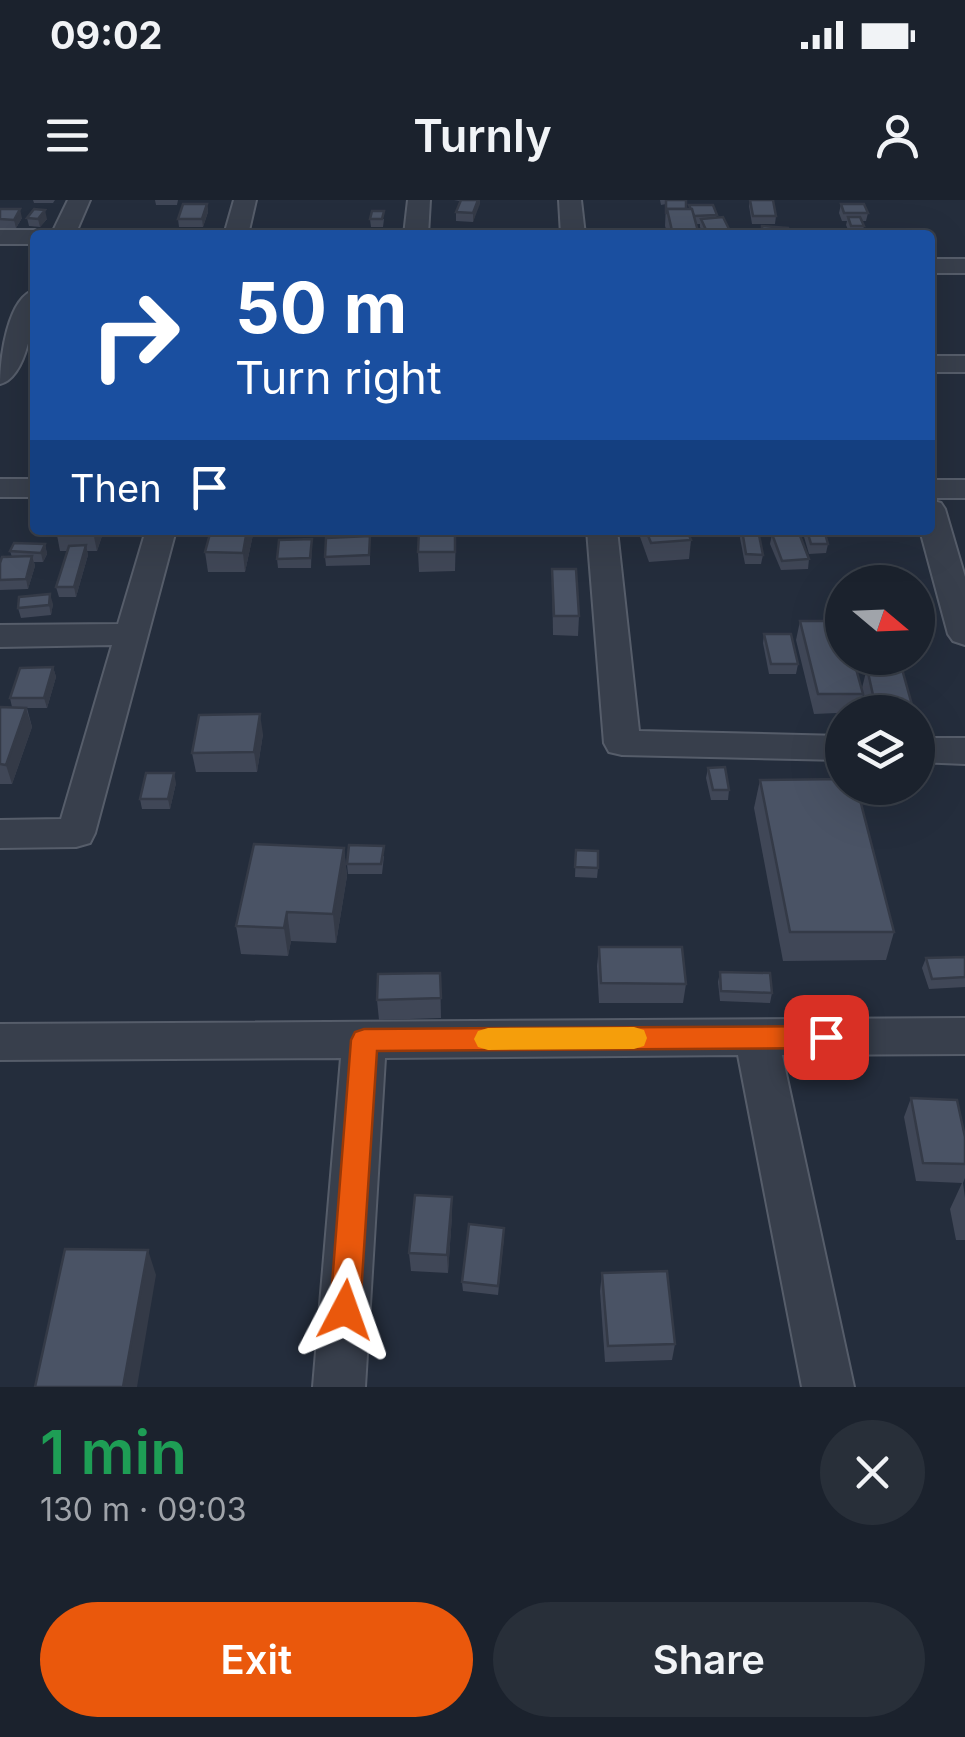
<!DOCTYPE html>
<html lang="en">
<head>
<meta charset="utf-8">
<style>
  :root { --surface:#1b222d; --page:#282f39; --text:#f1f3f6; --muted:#a0a4aa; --line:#393f49; --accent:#ea580c }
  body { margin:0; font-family:Inter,sans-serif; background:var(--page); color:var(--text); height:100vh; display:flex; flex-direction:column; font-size:38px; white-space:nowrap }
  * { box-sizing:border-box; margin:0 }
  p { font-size:32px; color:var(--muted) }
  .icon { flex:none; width:55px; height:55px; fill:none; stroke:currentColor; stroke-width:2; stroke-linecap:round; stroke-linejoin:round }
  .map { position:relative; height:1187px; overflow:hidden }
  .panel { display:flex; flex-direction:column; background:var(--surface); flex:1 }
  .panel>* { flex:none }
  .banner { position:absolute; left:30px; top:30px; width:905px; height:305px; border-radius:10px; box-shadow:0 10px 40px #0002,0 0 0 2px var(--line); background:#1a4fa0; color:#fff; overflow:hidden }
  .needle { width:65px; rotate:109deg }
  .fabs { position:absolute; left:825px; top:365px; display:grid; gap:20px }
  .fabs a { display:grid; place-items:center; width:110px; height:110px; border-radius:50%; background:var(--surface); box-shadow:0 10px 40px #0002,0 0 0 2px var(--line); font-size:50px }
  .pin { position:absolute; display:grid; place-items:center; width:85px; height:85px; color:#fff; margin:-42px; border-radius:20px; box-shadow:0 5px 15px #0006 }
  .me { position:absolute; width:110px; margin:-55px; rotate:4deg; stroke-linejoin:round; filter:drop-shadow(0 0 8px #0008) }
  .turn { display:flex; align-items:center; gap:35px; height:210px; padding:0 40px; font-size:45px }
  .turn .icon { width:130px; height:130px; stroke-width:2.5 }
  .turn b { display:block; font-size:70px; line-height:85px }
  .then { display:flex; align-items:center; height:95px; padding:0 40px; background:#0003; gap:20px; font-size:38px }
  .round { display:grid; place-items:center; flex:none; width:105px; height:105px; border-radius:52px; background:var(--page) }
  .overview { display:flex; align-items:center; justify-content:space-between; height:170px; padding:0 40px }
  h1 { font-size:60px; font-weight:600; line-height:75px; color:#1e9e55 }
  .primary-button { display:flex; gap:20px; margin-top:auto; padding:20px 40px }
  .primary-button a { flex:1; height:115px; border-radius:60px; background:var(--accent); color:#fff; font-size:40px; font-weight:600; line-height:115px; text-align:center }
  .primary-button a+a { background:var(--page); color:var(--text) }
  .status { display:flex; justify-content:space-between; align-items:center; height:70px; padding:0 50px; background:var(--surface); direction:ltr }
  .status svg { height:28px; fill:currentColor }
  header { display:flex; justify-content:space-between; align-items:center; height:130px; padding:0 40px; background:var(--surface); font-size:45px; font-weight:600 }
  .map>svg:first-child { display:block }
</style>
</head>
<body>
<div class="status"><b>09:02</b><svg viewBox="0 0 49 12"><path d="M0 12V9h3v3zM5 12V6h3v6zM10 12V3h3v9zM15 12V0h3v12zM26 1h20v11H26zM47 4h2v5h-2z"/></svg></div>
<header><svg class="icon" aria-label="menu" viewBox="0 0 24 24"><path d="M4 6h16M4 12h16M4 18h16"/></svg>Turnly<svg class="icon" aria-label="person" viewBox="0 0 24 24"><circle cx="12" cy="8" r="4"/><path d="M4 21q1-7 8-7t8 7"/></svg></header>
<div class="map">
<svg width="965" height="1187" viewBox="0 0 965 1187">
  <rect width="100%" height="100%" fill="#242d3c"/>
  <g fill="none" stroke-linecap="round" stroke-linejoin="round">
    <defs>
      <g id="street">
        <polygon points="68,0 90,0 75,35 51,35"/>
        <polygon points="234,0 256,0 248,35 224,35"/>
        <polygon points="408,0 430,0 428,35 404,35"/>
        <polygon points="559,0 581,0 585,35 561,35"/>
        <polygon points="0,30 35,30 45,35 35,35 35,44 0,44"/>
        <rect x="930" y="59" width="35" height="14"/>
        <path d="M35,90C35,114 28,177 0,184C0,160 7,97 35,90Z"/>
        <rect x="930" y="156" width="35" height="16"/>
        <rect x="0" y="279" width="35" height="18"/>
        <rect x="930" y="280" width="35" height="18"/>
        <polygon points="930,300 941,303 945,309 965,377 965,445 953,441 948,434 920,330 930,330"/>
        <polygon points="146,330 176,330 95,633 90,643 76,647 0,648 0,620 61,619 112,445 0,447 0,425 118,424"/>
        <polygon points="587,330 617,330 639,531 842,536 842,560 622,555 609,552 604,543"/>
        <polygon points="918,538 965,538 965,564 918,562"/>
        <polygon points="965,818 965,854 782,855 854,1187 802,1187 738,855 385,858 365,1187 313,1187 341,858 0,860 0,824"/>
      </g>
    </defs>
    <!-- street casing -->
    <use href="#street" stroke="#565d6a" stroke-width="4"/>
    <!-- street -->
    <use href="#street" fill="#383f4c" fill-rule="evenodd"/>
  </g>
  <!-- wall -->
  <g fill="#404757">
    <polygon points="33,0 55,0 53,3 34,3"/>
    <polygon points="155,0 178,0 177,5 156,5"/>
    <polygon points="454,0 480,0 473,22 456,21 456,12 460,1"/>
    <polygon points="660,0 686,0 686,9 689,9 689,5 717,15 716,18 730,31 729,35 704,35 700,27 700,24 696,24 699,35 668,35 665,26 666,4 661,5"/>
    <polygon points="750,0 776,16 775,24 752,24 749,6"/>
    <polygon points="207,4 208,12 203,27 179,27 178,19"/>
    <polygon points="841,4 868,13 866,21 862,21 864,26 862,34 850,34 846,25 847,21 842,21 839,13"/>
    <polygon points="0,9 22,18 16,28 0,28"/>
    <polygon points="27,18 47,19 40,27 29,26"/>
    <polygon points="370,19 384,19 383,27 371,27"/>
    <polygon points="56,330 104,330 97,351 87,351 88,355 76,397 59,397 56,387 68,351 60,351"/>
    <polygon points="254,330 245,372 208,372 205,352"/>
    <polygon points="341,330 369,330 368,337 370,336 370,365 326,366 325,357 340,337"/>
    <polygon points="456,330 455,371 419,372 418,352"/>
    <polygon points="639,330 687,330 691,340 689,359 649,362 639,334"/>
    <polygon points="742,330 763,355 761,364 745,364 740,338"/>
    <polygon points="802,330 824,330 828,344 826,353 809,354"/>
    <polygon points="772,334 809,359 808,369 781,370 770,344"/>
    <polygon points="312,339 311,368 278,368 277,359"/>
    <polygon points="45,344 47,354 43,362 34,362 35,366 28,389 0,390 0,363 12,357 10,351"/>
    <polygon points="552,369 579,416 578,436 553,435"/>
    <polygon points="53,404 51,415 21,418 18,408"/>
    <polygon points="800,421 842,458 866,460 864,470 856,470 863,494 859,512 814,514 796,440"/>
    <polygon points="764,434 798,464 796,474 769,474 763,443"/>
    <polygon points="866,458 890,458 912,505 909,512 868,512 862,488 867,468 870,468"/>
    <polygon points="53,467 56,477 47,508 27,508 32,527 12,584 0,584 0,507 12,507 10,498"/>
    <polygon points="263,534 257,572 196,572 192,553"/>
    <polygon points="708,568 729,590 728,600 711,600 706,578"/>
    <polygon points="760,580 894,732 886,760 783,761 754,608"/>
    <polygon points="176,583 170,609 142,609 140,599"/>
    <polygon points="888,588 914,588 913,592 890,593"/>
    <polygon points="344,648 347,676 336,743 291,741 288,756 241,754 236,726"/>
    <polygon points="576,650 598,668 597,678 575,677"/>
    <polygon points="384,656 382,674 348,674 347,664"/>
    <polygon points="599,747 686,784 683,803 599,803 597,766"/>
    <polygon points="965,757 965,787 929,789 922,768 926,758"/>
    <polygon points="720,772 772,793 770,803 720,801 718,782"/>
    <polygon points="440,773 441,818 379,820 377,800"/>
    <polygon points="911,898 965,937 965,978 963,983 965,998 965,1040 956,1040 950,1009 962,983 916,981 904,917"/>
    <polygon points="452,1015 448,1073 411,1071 409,1053"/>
    <polygon points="504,1037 498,1095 463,1091 462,1082"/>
    <polygon points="602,1073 675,1144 672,1160 605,1162 600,1091"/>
  </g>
  <!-- shaded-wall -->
  <g fill="#343a47">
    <polygon points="478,0 480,0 480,4 473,22 473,13"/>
    <polygon points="207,4 208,12 203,27 202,19"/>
    <polygon points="20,9 22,18 16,28 14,20"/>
    <polygon points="45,10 47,19 40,27 38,19"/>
    <polygon points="94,330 104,330 97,351 93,332"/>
    <polygon points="247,330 254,330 245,372 243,353"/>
    <polygon points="45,344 47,354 43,362 41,353"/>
    <polygon points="86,345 88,355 76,397 74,387"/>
    <polygon points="32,356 35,366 28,389 26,379"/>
    <polygon points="50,394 53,404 51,415 49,405"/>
    <polygon points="53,467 56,477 47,508 44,498"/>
    <polygon points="26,508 32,527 12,584 6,565"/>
    <polygon points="260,514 263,534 257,572 254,552"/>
    <polygon points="174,573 176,583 170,609 168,599"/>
    <polygon points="344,648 347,676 336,743 333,714"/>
    <polygon points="287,712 291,741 288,756 284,728"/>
    <polygon points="452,997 452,1015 448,1073 447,1055"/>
    <polygon points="148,1050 156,1075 137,1187 123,1187"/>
  </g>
  <!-- building -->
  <g fill="#4a5365" stroke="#343a47" stroke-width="2.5">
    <polygon points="461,0 478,0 473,13 456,12"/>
    <polygon points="666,0 686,0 686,9 667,9 666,14"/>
    <polygon points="750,0 773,0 776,16 753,16"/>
    <polygon points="183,4 207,4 202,19 178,19"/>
    <polygon points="841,4 864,4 868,13 844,13"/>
    <polygon points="689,5 713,5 717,15 694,16"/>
    <polygon points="0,9 20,9 14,20 0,19"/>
    <polygon points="34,9 45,10 38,19 27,18"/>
    <polygon points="667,9 692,9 699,35 673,35"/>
    <polygon points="372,11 384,11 382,19 370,19"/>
    <polygon points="723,17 730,31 707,32 701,19"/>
    <polygon points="848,17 860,17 864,26 851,26"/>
    <polygon points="762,26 788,28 789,35 762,35"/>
    <polygon points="746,32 756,32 757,35 747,35"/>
    <polygon points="56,330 94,330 93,332 56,332"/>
    <polygon points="211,330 247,330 243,353 205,352"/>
    <polygon points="341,330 366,330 365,335 340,334"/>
    <polygon points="419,330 455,330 455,352 418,352"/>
    <polygon points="646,330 687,330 691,340 651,343"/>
    <polygon points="742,330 758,330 763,355 746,354"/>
    <polygon points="807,330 824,330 828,344 811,344"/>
    <polygon points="799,333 809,359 782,361 772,334"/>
    <polygon points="370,336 369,355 325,357 326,338"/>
    <polygon points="312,339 310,358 277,359 279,340"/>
    <polygon points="14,343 45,344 41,353 10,351"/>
    <polygon points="86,345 74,387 56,387 69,346"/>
    <polygon points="32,356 26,379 0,380 0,363 2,357"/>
    <polygon points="552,369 576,369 579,416 554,416"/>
    <polygon points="50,394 49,405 18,408 19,397"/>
    <polygon points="800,421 842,421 842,458 853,458 863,494 818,494"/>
    <polygon points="764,434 791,434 798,464 771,464"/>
    <polygon points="872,458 890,458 895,469 876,469"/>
    <polygon points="53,467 44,498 10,498 20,468"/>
    <polygon points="867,468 902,469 912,505 875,504"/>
    <polygon points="0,507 26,508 6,565 0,564"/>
    <polygon points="260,514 254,552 192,553 199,515"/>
    <polygon points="725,567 729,590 713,590 708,568"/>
    <polygon points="146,573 174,573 168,599 140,599"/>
    <polygon points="842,579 842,588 857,588 894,732 790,732 760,580"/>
    <polygon points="254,644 344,648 333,714 287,712 284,728 236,726"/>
    <polygon points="349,645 384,646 381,664 347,664"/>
    <polygon points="576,650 598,651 598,668 575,667"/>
    <polygon points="599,747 682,747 686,784 601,783"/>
    <polygon points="965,757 965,777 932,779 926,758"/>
    <polygon points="720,772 770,773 772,793 721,791"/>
    <polygon points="440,773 441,798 377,800 378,774"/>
    <polygon points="911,898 957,900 965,937 965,964 923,963"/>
    <polygon points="415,995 452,997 447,1055 409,1053"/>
    <polygon points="469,1024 504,1028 498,1086 462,1082"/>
    <polygon points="65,1049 148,1050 123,1187 35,1187"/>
    <polygon points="667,1071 675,1144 608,1146 602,1073"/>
  </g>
  <!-- route -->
  <polygon fill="#ea580c" stroke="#983908" stroke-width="2.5" points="826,826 835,829 839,837 835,844 826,848 377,851 360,1110 356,1120 345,1124 334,1120 330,1110 351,840 355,832 364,829"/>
  <!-- slow -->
  <polygon fill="#f59e0b" points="634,827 644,830 647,838 644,846 634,849 488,850 478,847 474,839 478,831 488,828"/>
</svg>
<div class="fabs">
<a><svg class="needle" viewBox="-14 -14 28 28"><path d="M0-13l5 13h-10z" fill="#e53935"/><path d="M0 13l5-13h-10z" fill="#a0a4aa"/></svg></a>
<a><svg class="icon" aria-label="layers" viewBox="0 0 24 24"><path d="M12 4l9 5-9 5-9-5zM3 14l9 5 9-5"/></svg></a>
</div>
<div class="pin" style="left:826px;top:837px;background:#d93025"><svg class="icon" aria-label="arrive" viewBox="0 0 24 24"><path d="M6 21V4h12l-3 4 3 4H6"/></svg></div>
<svg class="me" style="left:345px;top:1110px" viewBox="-20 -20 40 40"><path d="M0-17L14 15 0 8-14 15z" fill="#ea580c" stroke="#fff" stroke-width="4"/></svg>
<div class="banner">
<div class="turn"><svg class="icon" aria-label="right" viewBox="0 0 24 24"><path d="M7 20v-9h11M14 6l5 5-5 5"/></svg><div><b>50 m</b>Turn right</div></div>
<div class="then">Then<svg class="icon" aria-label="arrive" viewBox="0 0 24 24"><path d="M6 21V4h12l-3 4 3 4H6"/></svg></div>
</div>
</div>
<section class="panel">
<div class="overview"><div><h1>1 min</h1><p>130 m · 09:03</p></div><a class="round"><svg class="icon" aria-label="close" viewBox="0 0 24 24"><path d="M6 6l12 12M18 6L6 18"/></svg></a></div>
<div class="primary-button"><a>Exit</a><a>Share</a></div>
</section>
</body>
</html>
